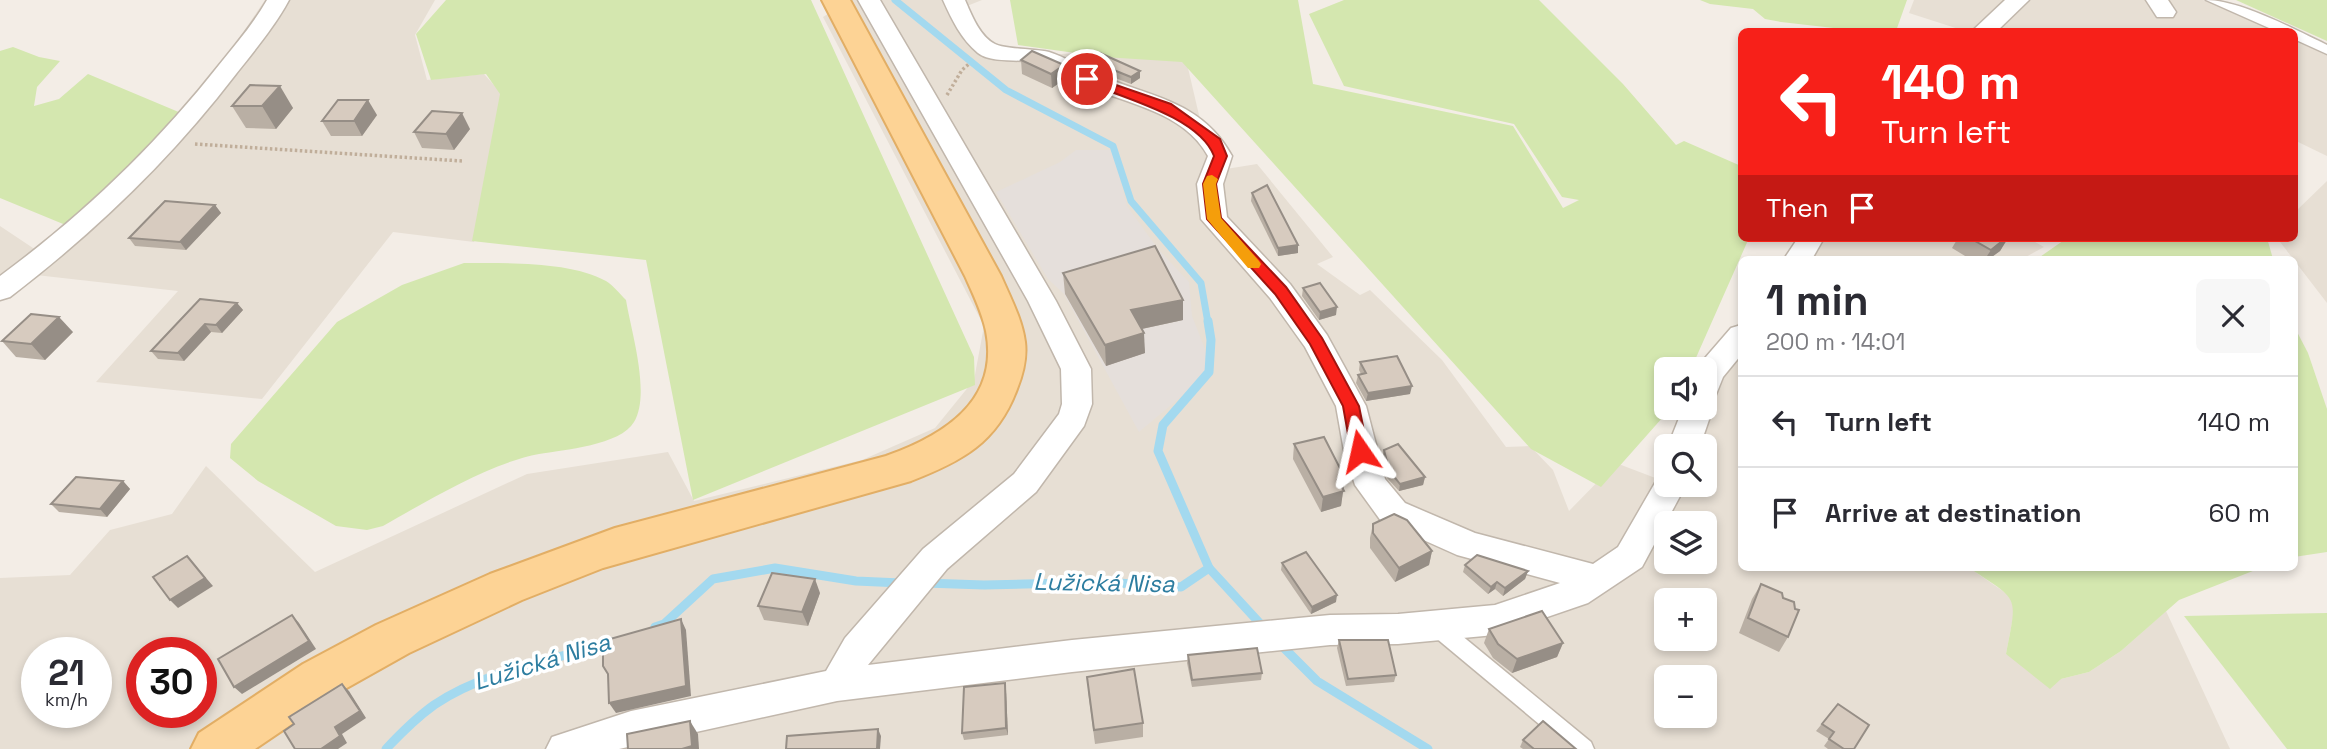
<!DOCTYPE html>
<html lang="en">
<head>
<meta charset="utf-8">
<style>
  :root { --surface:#fff; --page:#f7f7f7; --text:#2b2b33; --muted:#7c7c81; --line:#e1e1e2 }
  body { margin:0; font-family:"Space Grotesk",sans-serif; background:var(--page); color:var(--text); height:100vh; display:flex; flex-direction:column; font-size:26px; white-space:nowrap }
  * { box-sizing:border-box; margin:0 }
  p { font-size:23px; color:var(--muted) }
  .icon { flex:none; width:38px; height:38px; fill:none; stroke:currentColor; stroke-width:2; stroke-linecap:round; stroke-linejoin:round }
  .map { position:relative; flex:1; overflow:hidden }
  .sheet { position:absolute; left:1738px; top:256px; width:560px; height:315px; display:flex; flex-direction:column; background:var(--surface); border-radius:10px; box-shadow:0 4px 10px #0003 }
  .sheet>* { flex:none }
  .hud { position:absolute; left:1738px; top:28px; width:560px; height:214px; border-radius:10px; box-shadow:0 4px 10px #0003; background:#f72019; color:#fff; overflow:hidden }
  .controls { position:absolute; left:1654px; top:357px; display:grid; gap:14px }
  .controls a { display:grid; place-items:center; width:63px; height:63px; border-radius:10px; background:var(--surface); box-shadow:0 4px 10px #0003; font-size:35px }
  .speed { position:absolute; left:21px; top:637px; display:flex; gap:14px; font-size:35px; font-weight:700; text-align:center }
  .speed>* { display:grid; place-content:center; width:91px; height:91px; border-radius:50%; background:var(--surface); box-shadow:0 4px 10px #0003; line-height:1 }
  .speed small { font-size:18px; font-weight:400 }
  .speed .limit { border:10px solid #d22; background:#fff; color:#111 }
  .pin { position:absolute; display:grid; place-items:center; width:60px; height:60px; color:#fff; margin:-30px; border:4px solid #fff; border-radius:50%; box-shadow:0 2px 7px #0007 }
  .me { position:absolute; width:77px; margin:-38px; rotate:349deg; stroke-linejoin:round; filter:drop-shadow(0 0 5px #0008) }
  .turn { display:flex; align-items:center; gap:24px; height:147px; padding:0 28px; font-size:32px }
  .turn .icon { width:91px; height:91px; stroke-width:2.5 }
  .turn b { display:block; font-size:49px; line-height:60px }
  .then { display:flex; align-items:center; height:66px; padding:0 28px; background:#0003; gap:14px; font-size:26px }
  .round { display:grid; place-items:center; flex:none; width:74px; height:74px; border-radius:10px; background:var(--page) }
  .headline { display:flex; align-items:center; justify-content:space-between; height:119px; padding:0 28px }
  h1 { font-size:42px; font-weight:700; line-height:52px }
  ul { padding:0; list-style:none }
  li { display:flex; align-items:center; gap:21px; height:91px; padding:0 28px; border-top:2px solid var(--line) }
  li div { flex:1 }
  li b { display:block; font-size:26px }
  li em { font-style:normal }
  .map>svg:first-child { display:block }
</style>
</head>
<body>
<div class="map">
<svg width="2327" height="749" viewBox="0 0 2327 749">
  <rect width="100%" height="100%" fill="#f3ede6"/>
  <!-- residential -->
  <g fill="#e7dfd4" fill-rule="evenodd">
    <polygon points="265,0 435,0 415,35 427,80 484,74 501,93 474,242 393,232 262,399 96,382 178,291 27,274 0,295 0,226 42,254 156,145 221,65"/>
    <path d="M850,0H982L962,8L991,44L1042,55L1195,47L1188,68L1202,128L1226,169L1257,164L1333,257L1317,264L1360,295L1370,290L1442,360L1506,447L1530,446L1553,470L1569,511L1616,463L1658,479L1666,460V485H1704V446H1671L1685,408H1704V369H1699L1701,364L1741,320V567H1968L2010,596L2015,607L2006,654L2061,679L2089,672L2121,651L2166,611L2230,749H0V578L70,575L110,530L172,514L206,466L315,572L527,474L668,452L694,501L862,460L935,428L974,380L984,326L823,17ZM1666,523H1704V562H1666ZM1666,600H1704V639H1666ZM37,653H96V712H37ZM142,653H201V712H142ZM1666,677H1704V716H1666Z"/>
    <polygon points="1914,0 2203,0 2284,31 1968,32 1909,13"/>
    <polygon points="2294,36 2327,53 2327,156 2294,140"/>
    <polygon points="2327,181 2327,303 2277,238 2294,238 2294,213"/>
    <polygon points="1797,238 2028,238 2044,247 2022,259 1787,259"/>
  </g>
  <!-- industrial -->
  <polygon fill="#e5dfdb" points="1076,150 1113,150 1127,206 1158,249 1189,282 1192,316 1205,349 1209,373 1139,432 1064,294 1048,279 996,192 1060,162"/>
  <!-- green -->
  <g fill="#d4e7af">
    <polygon points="446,0 811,0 974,357 975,385 693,500 646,260 472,241 500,94 486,74 431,80 416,34"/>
    <polygon points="1010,0 1298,0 1313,84 1513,126 1563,208 1579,200 1562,197 1514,124 1344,86 1309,14 1344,0 1539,0 1623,84 1676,145 1684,141 1741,166 1741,238 1749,238 1691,369 1666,369 1666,408 1671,408 1601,487 1531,449 1182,62 1104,57 1018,45"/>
    <polygon points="1700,0 1907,0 1896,31 1851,30 1781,22 1765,19 1753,9 1710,4"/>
    <polygon points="2236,0 2327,0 2327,41"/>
    <polygon points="13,47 39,57 60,61 37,87 34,106 59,99 88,74 181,113 68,226 0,198 0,51"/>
    <polygon points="2067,238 2267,238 2273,259 2037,259"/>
    <path d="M464,263C503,263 571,261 606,281C614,286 620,294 626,300C631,331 651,394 634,422C621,445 563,450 539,454C490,463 427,501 383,526L367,530L336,526L258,481L230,458L231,444L337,322L402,285Z"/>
    <polygon points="2294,326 2308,353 2327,409 2327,552 2294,557"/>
    <path d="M1968,567H2263L2179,600L2121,651L2089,672L2061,679L2050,689L2006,654C2018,592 2019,602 1968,567Z"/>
    <polygon points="2327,613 2327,749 2287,749 2184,616"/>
  </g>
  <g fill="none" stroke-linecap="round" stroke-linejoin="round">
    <!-- stream-far1 -->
    <polyline stroke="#a3d9ef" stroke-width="7" points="895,0 1006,90 1113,146 1131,201 1201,283 1208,323"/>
    <!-- stream -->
    <g stroke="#a3d9ef" stroke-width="9">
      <polyline points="1209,568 1266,630"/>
      <polyline points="925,583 984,585 1102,582 1181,587 1209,568 1158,451 1163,425 1209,372 1211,340 1208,321"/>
      <polyline points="655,627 664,624 713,579 775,568 856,581 901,583"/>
      <polyline points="1280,644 1317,681 1428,749"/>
      <path d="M386,749C401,733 416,718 434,705C486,670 554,660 613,642"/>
    </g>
    <defs>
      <g id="lane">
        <path d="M2206,0C2240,0 2296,30 2327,45V54L2294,39V32H2278Z"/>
        <polygon points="1437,619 1444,621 1591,742 1594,749 1569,749 1430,633 1428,627 1430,621"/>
      </g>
      <g id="street">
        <path d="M267,0H289C275,26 255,50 236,74C171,159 95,232 10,297L0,300V276C83,215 156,145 219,65C236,44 254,23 267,0Z"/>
        <path d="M858,0H880L1056,301L1091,369L1092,404L1084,426L1036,492L947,569L868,665L1072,640L1330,615L1398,614L1495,605L1560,583L1457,555L1381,521L1355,485L1344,451L1336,406L1305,347L1270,298L1201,219L1197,184L1208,156C1184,112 1128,104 1085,86C1068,79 1053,68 1036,63C1020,58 992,64 978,53C961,39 952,20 943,0H965C971,14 980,37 995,44C1004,49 1035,49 1049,52C1066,57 1081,68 1098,75C1151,97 1202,101 1232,156L1223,184L1227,217L1290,284L1327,335L1366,406L1385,479L1405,503L1475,533L1593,564L1618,547L1659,476L1666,474V485H1686L1642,567L1588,603L1495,635L1398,644L1330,645L1072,672L837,701L619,749H546L552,737L631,711L826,671L845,638L923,549L1014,474L1059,414L1062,404L1061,369L1028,301Z"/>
        <polygon points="2005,0 2029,0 1996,32 1971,32"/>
        <polygon points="2146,0 2168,0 2176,12 2173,17 2157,17"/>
        <polygon points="1798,238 1824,238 1812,259 1784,259"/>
        <polygon points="1741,325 1741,355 1723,377 1715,397 1707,399 1713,408 1700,446 1668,446 1683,408 1704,408 1704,369 1697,369 1699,365 1731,328"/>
      </g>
      <path id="primary" d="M822,0H850L1001,276C1010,297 1022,319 1025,342C1027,358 1023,374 1017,389C997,443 962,461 911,481L603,568L522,600L409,653L336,694L255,749H191L199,733L303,664L376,625L490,574L615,528L886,456C942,436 1000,402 986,331C982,312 973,294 965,276Z"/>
    </defs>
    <!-- lane casing -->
    <use href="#lane" stroke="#c1b7ac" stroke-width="3"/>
    <!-- street casing -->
    <use href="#street" stroke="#c1b7ac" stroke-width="3"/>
    <!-- primary casing -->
    <use href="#primary" stroke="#e2ae65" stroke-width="4"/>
    <!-- path -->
    <g stroke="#c0ae9a" stroke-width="3.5" stroke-dasharray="2.5 2.5" stroke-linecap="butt">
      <polyline points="947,95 962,70 970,63"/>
      <polyline points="195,144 462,161"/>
    </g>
    <!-- lane -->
    <use href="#lane" fill="#fff" fill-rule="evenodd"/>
    <!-- street -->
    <use href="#street" fill="#fff" fill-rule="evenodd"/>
    <!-- primary -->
    <use href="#primary" fill="#fdd395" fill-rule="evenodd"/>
  </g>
  <!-- wall -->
  <g fill="#b9afa4">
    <polygon points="1021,60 1065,79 1052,88 1022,74"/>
    <polygon points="1089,60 1140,78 1131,84 1089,68"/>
    <polygon points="250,85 293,108 276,129 246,128 232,106"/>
    <polygon points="377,115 362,136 331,136 322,121"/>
    <polygon points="470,129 454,150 422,148 414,132"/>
    <polygon points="1252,193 1298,253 1278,256 1251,201"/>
    <polygon points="215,205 221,213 186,250 135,246 129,238"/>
    <polygon points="1958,238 2008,238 2000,251 1989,259 1970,259 1952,248"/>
    <polygon points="1063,273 1183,300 1183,320 1142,329 1145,353 1106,366 1065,294"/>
    <polygon points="1303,288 1336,315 1319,320 1302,296"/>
    <polygon points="237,303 243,310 222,333 211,332 184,361 158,359 151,351"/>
    <polygon points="73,332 45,360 16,357 2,341"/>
    <polygon points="1360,362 1410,394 1366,401 1356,383 1358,375 1361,374 1359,370"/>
    <polygon points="1294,444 1343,490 1341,506 1321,512 1293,459"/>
    <polygon points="1384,450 1425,477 1423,485 1399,491 1387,478 1382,458"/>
    <polygon points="123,481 130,489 107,517 59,512 51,504"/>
    <polygon points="1373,524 1432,551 1429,565 1395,582 1370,548 1370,538"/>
    <polygon points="1282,563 1336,602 1311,614 1281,570"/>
    <polygon points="1465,565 1528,571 1525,579 1503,596 1495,589 1488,594 1463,572"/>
    <polygon points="1761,584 1788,637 1779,652 1739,633 1752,599"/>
    <polygon points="820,593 808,626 764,620 758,606"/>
    <polygon points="1489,629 1563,643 1557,657 1512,673 1493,658 1484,643"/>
    <polygon points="1339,640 1396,675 1394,682 1346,686 1337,648"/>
    <polygon points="1188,655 1262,673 1261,680 1192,687 1187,663"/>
    <polygon points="1005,683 1006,690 1008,735 964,740 962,733"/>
    <polygon points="1088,691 1143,723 1143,737 1095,744"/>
    <polygon points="1838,704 1854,749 1828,749 1824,746 1829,739 1816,731"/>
    <polygon points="1523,740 1576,749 1523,749 1520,747"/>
  </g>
  <!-- shaded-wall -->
  <g fill="#968e86">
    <polygon points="1064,65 1065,79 1052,88 1051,74"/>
    <polygon points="1140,71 1140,78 1131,84 1131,77"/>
    <polygon points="280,86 293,108 276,129 262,106"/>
    <polygon points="368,100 377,115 362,136 354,121"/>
    <polygon points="462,113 470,129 454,150 446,134"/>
    <polygon points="215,205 221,213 186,250 180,242"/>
    <polygon points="2006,238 2008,238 2000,251 1989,259 1985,259 1991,250"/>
    <polygon points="1298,245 1298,253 1278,256 1278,248"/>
    <polygon points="1183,300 1183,320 1132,331 1131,310"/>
    <polygon points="237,303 243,310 222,333 216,325"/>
    <polygon points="1337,307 1336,315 1319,320 1320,312"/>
    <polygon points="59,317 73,332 45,360 31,344"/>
    <polygon points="205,324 211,332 184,361 178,353"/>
    <polygon points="1144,333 1145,353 1106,366 1105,345"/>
    <polygon points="1412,386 1410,394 1366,401 1368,393"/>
    <polygon points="1425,477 1423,485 1399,491 1400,484"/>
    <polygon points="1345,478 1341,506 1321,512 1323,497 1338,480"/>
    <polygon points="123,481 130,489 107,517 100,509"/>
    <polygon points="1432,551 1429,565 1395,582 1399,568"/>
    <polygon points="187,556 213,586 178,608 170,600"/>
    <polygon points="1528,571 1525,579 1503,596 1505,588"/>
    <polygon points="815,579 820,593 808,626 802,612"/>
    <polygon points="1497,582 1495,589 1488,594 1491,587"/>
    <polygon points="1337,595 1336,602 1311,614 1312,607"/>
    <polygon points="292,615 299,623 316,649 242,694 234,687"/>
    <polygon points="681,619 686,630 691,696 616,713 609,703"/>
    <polygon points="1563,643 1557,657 1512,673 1517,659"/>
    <polygon points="1005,683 1006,690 1008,735 1006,728"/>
    <polygon points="342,684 349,691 366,718 342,734 347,743 338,749 321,749 335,727"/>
    <polygon points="690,721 698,734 699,749 682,749"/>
    <polygon points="878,729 881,736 880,749 877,749"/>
  </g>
  <!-- building -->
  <g fill="#d7cbbf" stroke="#968e86" stroke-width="2">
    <polygon points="1032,51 1064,65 1051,74 1021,60"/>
    <polygon points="1100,53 1140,71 1131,77 1089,60"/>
    <polygon points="250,85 280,86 262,106 232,106"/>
    <polygon points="338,100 368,100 354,121 322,121"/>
    <polygon points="432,111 462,113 446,134 414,132"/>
    <polygon points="1267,185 1298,245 1278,248 1252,193"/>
    <polygon points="165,201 215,205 180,242 129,238"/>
    <polygon points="1970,238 2006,238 1991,250"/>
    <polygon points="1155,246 1183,300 1131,310 1144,333 1105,345 1063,273"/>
    <polygon points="1320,283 1337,307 1320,312 1303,288"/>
    <polygon points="200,299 237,303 216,325 205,324 178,353 151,351"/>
    <polygon points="31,314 59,317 31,344 2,341"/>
    <polygon points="1397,356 1412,386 1368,393 1358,375 1366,373 1360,362"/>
    <polygon points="1324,437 1345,478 1338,480 1344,491 1323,497 1294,444"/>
    <polygon points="1398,444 1425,477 1400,484 1389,470 1384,450"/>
    <polygon points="76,477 123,481 100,509 51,504"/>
    <polygon points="1394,514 1407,520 1432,551 1399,568 1373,533 1373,524"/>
    <polygon points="1306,552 1337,595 1312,607 1282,563"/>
    <polygon points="1477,555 1528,571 1505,588 1497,582 1491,587 1465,565"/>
    <polygon points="187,556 205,578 170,600 153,577"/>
    <polygon points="772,573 815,579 802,612 758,606"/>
    <polygon points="1761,584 1782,593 1783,598 1794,602 1795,609 1799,610 1788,637 1748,618"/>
    <polygon points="1542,611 1563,643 1517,659 1498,644 1489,629"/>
    <polygon points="292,615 309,641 234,687 218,659"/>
    <polygon points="681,619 686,686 609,703 608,674 603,666 603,641"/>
    <polygon points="1339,640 1388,640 1396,675 1348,679"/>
    <polygon points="1257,648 1262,673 1192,680 1188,655"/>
    <polygon points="1134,669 1143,723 1094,730 1087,677"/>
    <polygon points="1005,683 1006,728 962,733 964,687"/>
    <polygon points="342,684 360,711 335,727 340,736 321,749 295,749 284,731 294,724 289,717"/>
    <polygon points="1838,704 1869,725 1854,749 1844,749 1829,739 1834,732 1822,724"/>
    <polygon points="690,721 692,746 682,749 628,749 627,734"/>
    <polygon points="1543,721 1576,749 1534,749 1523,740"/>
    <polygon points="878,729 877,749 786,749 787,736"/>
  </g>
  <!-- route -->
  <path fill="#f72019" stroke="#a11510" stroke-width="2" d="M1087,75L1171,104L1220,139L1227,156L1216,184L1221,218L1286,287L1322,338L1359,406L1368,451L1366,456H1354L1351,451L1343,406L1310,344L1275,294L1207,219L1203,184L1214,156C1199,116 1119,97 1083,81L1081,79Z"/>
  <!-- slow -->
  <polygon fill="#f59e0b" points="1212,175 1218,179 1216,184 1221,218 1259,261 1261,264 1259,268 1248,268 1207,219 1203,184 1207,176"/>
  <g text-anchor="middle" stroke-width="7" stroke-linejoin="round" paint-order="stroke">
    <!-- water labels -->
    <g font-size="24" font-style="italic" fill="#2d7da0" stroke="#fff">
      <text transform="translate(1104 583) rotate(1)" y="8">Lužická Nisa</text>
      <text transform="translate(542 662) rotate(-17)" y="8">Lužická Nisa</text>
    </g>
  </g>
</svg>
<div class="controls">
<a><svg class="icon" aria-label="sound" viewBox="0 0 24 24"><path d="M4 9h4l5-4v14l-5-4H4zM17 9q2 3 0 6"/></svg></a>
<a><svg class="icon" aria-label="search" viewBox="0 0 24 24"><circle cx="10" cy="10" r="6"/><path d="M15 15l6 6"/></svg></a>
<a><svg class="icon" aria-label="layers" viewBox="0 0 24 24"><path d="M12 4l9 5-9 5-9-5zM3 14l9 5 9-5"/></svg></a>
<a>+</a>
<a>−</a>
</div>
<div class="speed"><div>21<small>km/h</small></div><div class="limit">30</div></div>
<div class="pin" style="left:1087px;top:79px;background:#d93025"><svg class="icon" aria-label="arrive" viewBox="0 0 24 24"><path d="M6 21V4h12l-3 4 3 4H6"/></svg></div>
<svg class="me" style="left:1360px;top:451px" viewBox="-20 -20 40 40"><path d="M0-17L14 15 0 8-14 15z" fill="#f72019" stroke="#fff" stroke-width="4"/></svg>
<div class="hud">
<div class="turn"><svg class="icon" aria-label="left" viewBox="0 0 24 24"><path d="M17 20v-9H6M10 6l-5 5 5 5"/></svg><div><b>140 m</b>Turn left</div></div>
<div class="then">Then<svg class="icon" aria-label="arrive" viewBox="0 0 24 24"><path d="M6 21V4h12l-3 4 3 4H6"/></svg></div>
</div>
<section class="sheet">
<div class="headline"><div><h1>1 min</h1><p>200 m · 14:01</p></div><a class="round"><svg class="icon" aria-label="close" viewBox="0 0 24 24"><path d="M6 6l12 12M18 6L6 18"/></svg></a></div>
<ul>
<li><svg class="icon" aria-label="left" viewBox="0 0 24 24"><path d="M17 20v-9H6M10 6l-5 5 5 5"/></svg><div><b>Turn left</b></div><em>140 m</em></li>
<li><svg class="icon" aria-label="arrive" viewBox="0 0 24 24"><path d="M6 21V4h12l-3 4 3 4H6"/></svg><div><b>Arrive at destination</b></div><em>60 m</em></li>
</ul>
</section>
</div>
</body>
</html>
